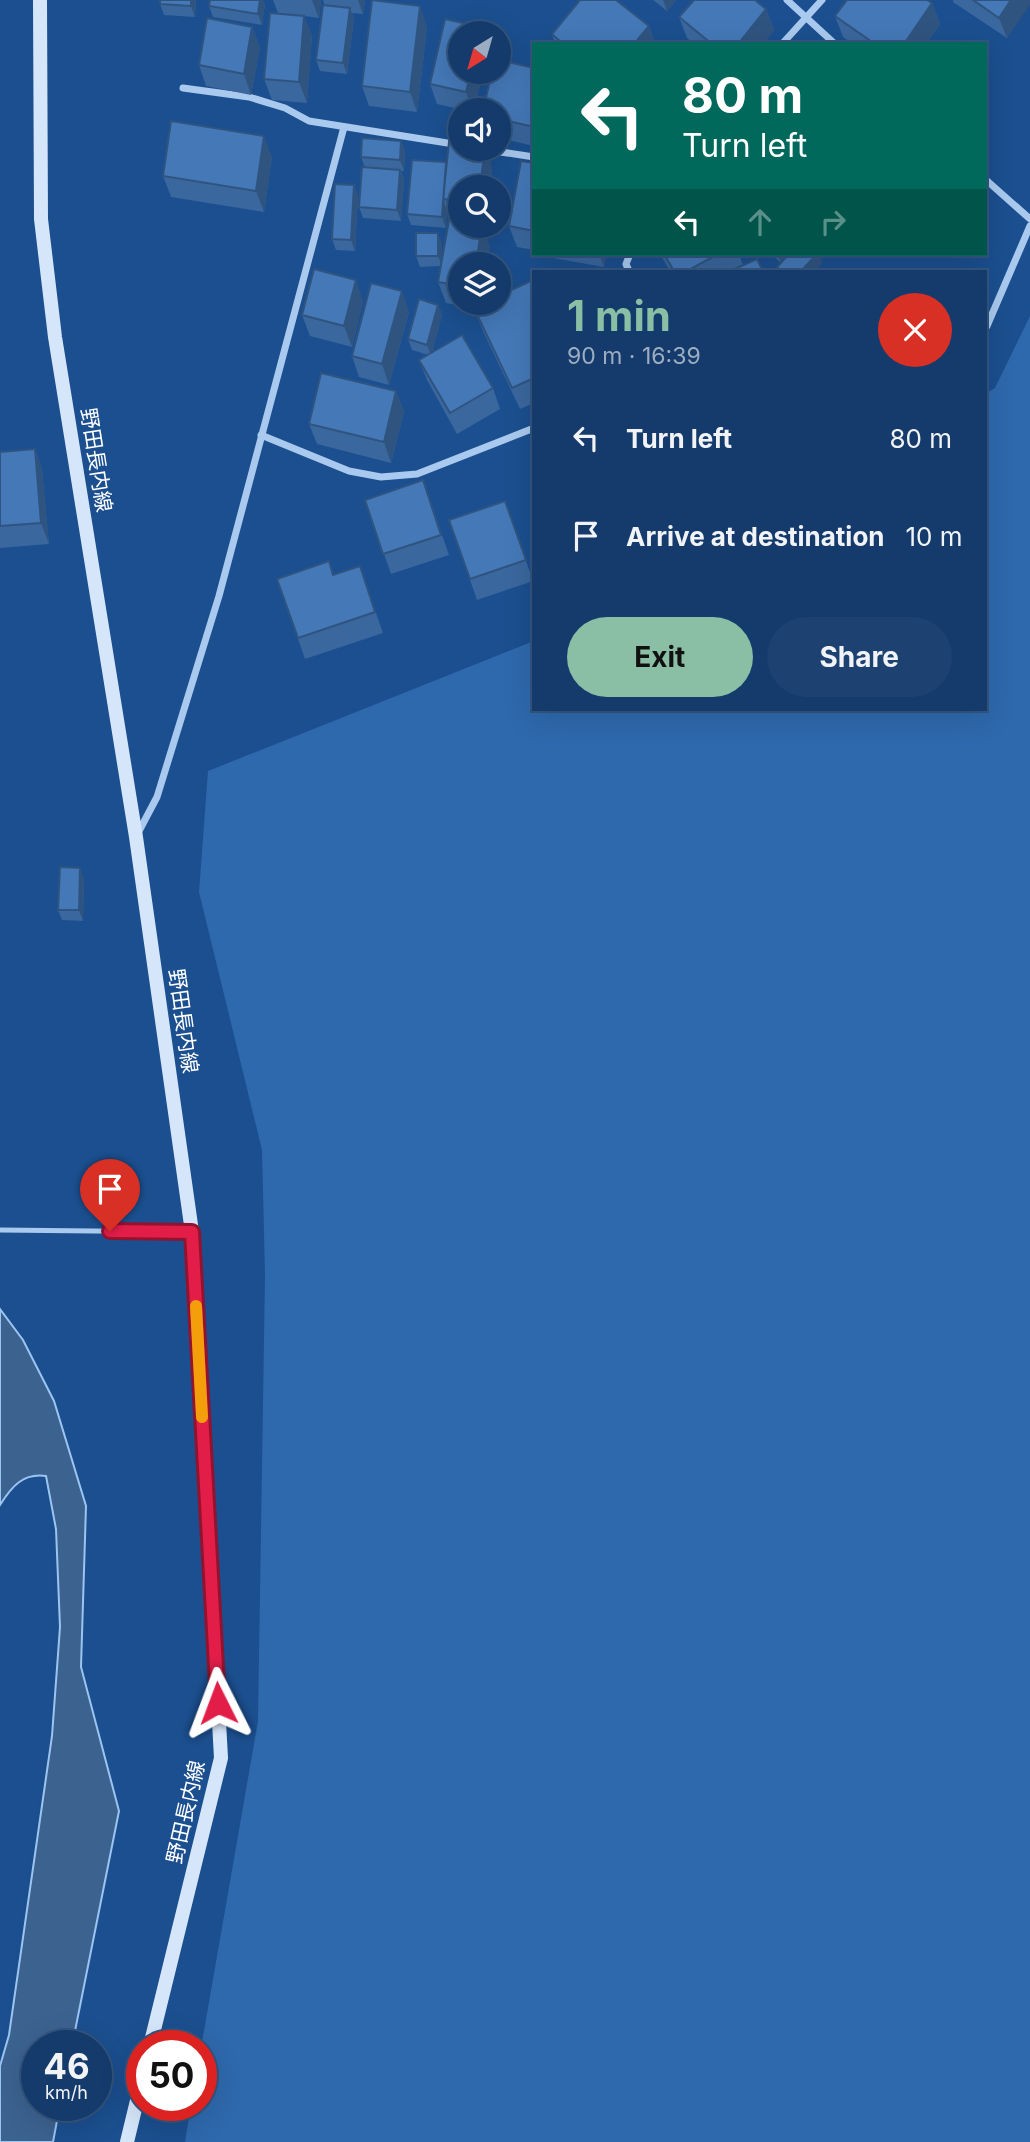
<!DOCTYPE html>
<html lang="en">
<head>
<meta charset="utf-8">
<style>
  :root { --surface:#143b6b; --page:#1d4271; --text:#f1f3f6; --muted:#9dadc1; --line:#33557e; --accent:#8abfa5 }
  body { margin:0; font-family:Inter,"Noto Sans JP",sans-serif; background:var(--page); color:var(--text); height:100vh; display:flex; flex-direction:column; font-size:26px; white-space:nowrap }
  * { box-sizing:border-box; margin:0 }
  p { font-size:23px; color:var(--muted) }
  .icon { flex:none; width:38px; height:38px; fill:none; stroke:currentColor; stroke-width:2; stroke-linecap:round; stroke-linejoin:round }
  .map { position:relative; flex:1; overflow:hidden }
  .panel { position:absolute; left:532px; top:270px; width:455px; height:441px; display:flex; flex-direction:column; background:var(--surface); border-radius:0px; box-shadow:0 7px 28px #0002,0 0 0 2px var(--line) }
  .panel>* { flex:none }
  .banner { position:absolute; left:532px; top:42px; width:455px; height:214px; border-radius:0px; box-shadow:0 7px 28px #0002,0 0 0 2px var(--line); background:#00695c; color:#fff; overflow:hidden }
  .needle { width:46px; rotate:217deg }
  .buttons { position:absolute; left:448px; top:21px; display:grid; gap:14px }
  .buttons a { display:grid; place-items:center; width:63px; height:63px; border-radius:50%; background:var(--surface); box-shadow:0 7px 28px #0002,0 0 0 2px var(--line); font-size:35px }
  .speed { position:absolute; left:21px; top:2030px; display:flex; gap:14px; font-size:35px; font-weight:700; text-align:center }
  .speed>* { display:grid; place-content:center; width:91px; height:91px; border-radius:50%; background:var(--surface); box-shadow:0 7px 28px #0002,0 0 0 2px var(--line); line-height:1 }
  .speed small { font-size:18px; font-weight:400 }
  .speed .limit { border:10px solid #d22; background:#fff; color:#111 }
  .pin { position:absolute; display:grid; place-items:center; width:60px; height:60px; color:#fff; margin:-72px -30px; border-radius:50% 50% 50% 0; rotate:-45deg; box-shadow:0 0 7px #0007 }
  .pin .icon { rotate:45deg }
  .me { position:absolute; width:77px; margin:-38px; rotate:357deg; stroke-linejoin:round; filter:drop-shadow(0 0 5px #0008) }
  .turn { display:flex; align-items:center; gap:24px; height:147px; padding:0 35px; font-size:32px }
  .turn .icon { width:91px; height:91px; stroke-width:2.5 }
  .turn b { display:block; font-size:49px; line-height:60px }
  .lanes { display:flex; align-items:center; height:66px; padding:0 35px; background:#0003; justify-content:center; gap:35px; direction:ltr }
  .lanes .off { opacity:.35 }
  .round { display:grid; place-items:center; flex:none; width:74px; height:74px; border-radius:37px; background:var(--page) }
  .overview { display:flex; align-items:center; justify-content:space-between; height:119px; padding:0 35px }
  h1 { font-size:42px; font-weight:700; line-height:52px; color:var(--accent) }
  .action { display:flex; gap:14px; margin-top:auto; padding:14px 35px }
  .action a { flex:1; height:80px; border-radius:42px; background:var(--accent); color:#111; font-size:28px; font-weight:700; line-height:80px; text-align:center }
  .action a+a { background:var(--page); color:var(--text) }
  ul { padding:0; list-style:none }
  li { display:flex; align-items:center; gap:21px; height:98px; padding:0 35px }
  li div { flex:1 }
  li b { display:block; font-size:26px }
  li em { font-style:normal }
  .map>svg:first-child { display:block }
</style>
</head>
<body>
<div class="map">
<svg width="1030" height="2142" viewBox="0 0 1030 2142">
  <rect width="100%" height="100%" fill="#1b4f8f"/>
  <!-- green -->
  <polygon fill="#2e69ad" points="1030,316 1030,2142 185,2142 191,2105 201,2105 201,2048 258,1721 265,1276 262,1150 199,892 208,771 534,641 534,709 985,709 985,394 995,388"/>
  <!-- water -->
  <path fill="#3c6290" stroke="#9cc4f0" stroke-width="2" d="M0,1309L23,1340L54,1401L86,1506L81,1667L119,1811L72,2046H37V2105H60L53,2142H0V2066L9,2035L52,1736L60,1627L56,1529L46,1476C23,1473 12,1486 0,1505Z"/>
  <!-- pier -->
  <polygon fill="#1b4f8f" points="34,1478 45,1479 54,1528 57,1627 50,1736 6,2034 0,2057 5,2035 49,1736 56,1627 52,1529 43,1479"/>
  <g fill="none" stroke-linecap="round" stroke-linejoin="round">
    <!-- service -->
    <polyline stroke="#a9c9ee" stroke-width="5" points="0,1230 189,1232"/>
    <!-- minor -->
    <g stroke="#a9c9ee" stroke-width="7">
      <polyline points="787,0 835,44"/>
      <polyline points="782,44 822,0"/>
      <polyline points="183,88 249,97 285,108 309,121 460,145"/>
      <polyline points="481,149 534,157"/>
      <polyline points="985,179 1030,219"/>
      <polyline points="629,271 626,264 630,254"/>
      <polyline points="987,326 1030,226"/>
      <polyline points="261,435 349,471 381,477 417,474 534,428"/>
      <polyline points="138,833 157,797 219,596 344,127"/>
    </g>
    <!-- secondary -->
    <g stroke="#d6e6fa" stroke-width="14">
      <polyline points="40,0 41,219 55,337 136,837 192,1232 221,1758 150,2046"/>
      <polyline points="127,2142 142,2080"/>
    </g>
  </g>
  <!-- wall -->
  <g fill="#3a679d">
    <polygon points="196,0 195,17 164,15 160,4"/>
    <polygon points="273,0 321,0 319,18 304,16 312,36 307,103 272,100 264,79 278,13"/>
    <polygon points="323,0 365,0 363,14 352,13 354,19 347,74 320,71 316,60 325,6"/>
    <polygon points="653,0 676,0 667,11"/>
    <polygon points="953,0 1030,0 1007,38 953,2"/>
    <polygon points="932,3 940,24 926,44 853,44 843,37 835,16"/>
    <polygon points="265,4 262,25 213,17 209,6"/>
    <polygon points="766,9 774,30 763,44 694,44 687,38 679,17"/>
    <polygon points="649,26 655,44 555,44 552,34"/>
    <polygon points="252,27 260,48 251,95 206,86 199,65"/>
    <polygon points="427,27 417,112 369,106 362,86"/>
    <polygon points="534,68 534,146 499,138 499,110"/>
    <polygon points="483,72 474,110 463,110 437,104 430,84"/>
    <polygon points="401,141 405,152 404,171 401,171 404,181 401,221 363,218 359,207 365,168 361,157"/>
    <polygon points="272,157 264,212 171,197 163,176"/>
    <polygon points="534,163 534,250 517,247 509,226"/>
    <polygon points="492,167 490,187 460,187 460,221 450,220 447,211 446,228 411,225 407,214"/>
    <polygon points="354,185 358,196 355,251 336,250 332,239"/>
    <polygon points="442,243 442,260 490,247 460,264 460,303 480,303 480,305 534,282 534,403 520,409 482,329 474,308 446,303 438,282 441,266 420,267 416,256"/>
    <polygon points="551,254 606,254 604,267 553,258"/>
    <polygon points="660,254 739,254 743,265 737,268 763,271 670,271"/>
    <polygon points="771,254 819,254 822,263 815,271 779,271 777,267 781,263"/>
    <polygon points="363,301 352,347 310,336 302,315"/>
    <polygon points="438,305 442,315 432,352 493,388 500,409 457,434 427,380 419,360 428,355 412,350 408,339"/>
    <polygon points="409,312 389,385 359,377 352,356"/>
    <polygon points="396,391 404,412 391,463 317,444 309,424"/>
    <polygon points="35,449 42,470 49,544 0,548 0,452"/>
    <polygon points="423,480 449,555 391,574 365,500"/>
    <polygon points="505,501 533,581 477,600 449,520"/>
    <polygon points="333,575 367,587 383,633 305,659 277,579"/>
    <polygon points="84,879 83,921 62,920 58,910"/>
  </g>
  <!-- shaded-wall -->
  <g fill="#305480">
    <polygon points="191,0 196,0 195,17 191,6"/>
    <polygon points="260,0 263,0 265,4 262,25 258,14"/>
    <polygon points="312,0 321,0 319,18"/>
    <polygon points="358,0 365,0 363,14"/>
    <polygon points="663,0 676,0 667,11"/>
    <polygon points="1011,0 1030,0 1030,5 1007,38 999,18"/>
    <polygon points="932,3 940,24 926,44 904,44"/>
    <polygon points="420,6 427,27 417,112 410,92"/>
    <polygon points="350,8 354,19 347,74 343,63"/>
    <polygon points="766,9 774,30 763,44 738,44"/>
    <polygon points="304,16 312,36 307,103 299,82"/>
    <polygon points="649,26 655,44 634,44"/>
    <polygon points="252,27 260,48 251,95 244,74"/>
    <polygon points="471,72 483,72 474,110 473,110 466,92"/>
    <polygon points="264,136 272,157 264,212 256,191"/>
    <polygon points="401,141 405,152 404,171 400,160"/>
    <polygon points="485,149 486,149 492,167 490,187 480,187"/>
    <polygon points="400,170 404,181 401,221 397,210"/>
    <polygon points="354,185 358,196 355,251 351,240"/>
    <polygon points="443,200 447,211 446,228 442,217"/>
    <polygon points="482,226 490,247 487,264 476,264"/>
    <polygon points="438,233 442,243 442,266 438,256"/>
    <polygon points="599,254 606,254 604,267"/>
    <polygon points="778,254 790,254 781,263"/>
    <polygon points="817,254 819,254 822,263 815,271 801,271"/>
    <polygon points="356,280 363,301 352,347 344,326"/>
    <polygon points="402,291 409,312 389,385 382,364"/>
    <polygon points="438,305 442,315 431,355 427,345"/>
    <polygon points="396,391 404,412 391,463 384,442"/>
    <polygon points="35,449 42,470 49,544 41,523"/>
    <polygon points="80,868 84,879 83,921 79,910"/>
  </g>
  <!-- building -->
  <g fill="#4478b7" stroke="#305480" stroke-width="2">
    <polygon points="160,0 191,0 191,6 160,4"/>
    <polygon points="210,0 260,0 258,14 209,6"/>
    <polygon points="372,0 420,6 410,92 362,86"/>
    <polygon points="580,0 616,0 649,26 634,44 563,44 552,34"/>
    <polygon points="694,0 755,0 766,9 738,44 712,44 679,17"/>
    <polygon points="847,0 927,0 932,3 904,44 875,44 835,16"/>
    <polygon points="973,0 1011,0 999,18"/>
    <polygon points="323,5 350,8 343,63 316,60"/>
    <polygon points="270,13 304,16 299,82 264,79"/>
    <polygon points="207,18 252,27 244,74 199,65"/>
    <polygon points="445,19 481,27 480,33 460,33 460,72 471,72 466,92 430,84"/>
    <polygon points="499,60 534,68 534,127 499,119 499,110 483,110 492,72 499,72"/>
    <polygon points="171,121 264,136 256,191 163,176"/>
    <polygon points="362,138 401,141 400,160 361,157"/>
    <polygon points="449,142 460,144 460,149 485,149 480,187 460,187 460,201 443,199"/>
    <polygon points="412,160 446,162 442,217 407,214"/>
    <polygon points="521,161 534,163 534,231 509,226"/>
    <polygon points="362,167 400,170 397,210 359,207"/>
    <polygon points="335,184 354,185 351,240 332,239"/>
    <polygon points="449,220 460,222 460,226 482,226 476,264 460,264 460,286 438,282"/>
    <rect x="416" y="233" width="22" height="23"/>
    <polygon points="664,254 718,254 687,271 674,271"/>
    <polygon points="789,254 817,254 801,271 781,271 777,267"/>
    <polygon points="757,259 763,271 730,271"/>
    <polygon points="600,268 602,271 592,271"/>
    <polygon points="314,269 356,280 344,326 302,315"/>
    <polygon points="533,280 534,282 534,378 512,388 474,308 485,303 499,303 499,296"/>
    <polygon points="371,283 402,291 382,364 352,356"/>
    <polygon points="419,299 438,305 427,345 408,339"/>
    <polygon points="462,335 493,388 450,413 419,360"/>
    <polygon points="321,373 396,391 384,442 309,424"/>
    <polygon points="35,449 41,523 0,526 0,452"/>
    <polygon points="423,480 441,535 383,554 365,500"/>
    <polygon points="505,501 526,560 470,579 449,520"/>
    <polygon points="329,561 333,575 360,566 375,612 298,638 277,579"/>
    <polygon points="60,867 80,868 79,910 58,910"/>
  </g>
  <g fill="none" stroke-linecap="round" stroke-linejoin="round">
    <defs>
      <polyline id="route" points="110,1231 192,1232 218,1703"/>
    </defs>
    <!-- route casing -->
    <use href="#route" stroke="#92132f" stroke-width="18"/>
    <!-- route -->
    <use href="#route" stroke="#e11d48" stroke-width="12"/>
    <!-- slow -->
    <polyline stroke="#f59e0b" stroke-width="12" points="196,1306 202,1417"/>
  </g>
  <g text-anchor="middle" stroke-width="6" stroke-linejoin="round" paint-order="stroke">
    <!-- street labels -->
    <g font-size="21" fill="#fff" stroke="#1b4f8f">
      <text transform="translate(96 460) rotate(81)" y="7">野田長内線</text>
      <text transform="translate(183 1021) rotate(82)" y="7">野田長内線</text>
      <text transform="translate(186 1812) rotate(-77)" y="7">野田長内線</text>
    </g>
  </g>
</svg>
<div class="buttons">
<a><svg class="needle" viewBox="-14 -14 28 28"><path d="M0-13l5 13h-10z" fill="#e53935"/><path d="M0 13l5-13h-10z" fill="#9dadc1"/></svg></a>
<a><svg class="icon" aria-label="sound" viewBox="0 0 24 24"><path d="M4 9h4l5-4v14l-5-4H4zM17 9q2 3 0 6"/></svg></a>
<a><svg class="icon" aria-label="search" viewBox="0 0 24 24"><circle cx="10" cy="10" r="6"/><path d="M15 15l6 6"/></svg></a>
<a><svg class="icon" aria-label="layers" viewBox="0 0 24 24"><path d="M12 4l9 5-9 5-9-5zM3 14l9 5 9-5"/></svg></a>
</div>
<div class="speed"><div>46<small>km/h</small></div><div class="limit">50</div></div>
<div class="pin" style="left:110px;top:1231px;background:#d93025"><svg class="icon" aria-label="arrive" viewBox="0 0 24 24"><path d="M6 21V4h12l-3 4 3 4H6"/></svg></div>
<svg class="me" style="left:218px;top:1703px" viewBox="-20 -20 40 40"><path d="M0-17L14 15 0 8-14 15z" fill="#e11d48" stroke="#fff" stroke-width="4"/></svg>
<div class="banner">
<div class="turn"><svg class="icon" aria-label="left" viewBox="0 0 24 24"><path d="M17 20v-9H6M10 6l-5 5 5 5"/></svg><div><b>80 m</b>Turn left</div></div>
<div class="lanes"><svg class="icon" aria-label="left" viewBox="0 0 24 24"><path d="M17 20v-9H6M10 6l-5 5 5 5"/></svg><svg class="icon off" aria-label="ahead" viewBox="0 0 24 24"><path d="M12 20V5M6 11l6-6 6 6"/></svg><svg class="icon off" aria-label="right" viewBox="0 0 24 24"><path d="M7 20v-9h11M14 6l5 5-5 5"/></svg></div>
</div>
<section class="panel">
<div class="overview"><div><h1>1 min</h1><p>90 m · 16:39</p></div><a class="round" style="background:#d93025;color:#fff"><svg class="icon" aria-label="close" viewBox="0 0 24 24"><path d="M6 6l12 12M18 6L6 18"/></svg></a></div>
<ul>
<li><svg class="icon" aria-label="left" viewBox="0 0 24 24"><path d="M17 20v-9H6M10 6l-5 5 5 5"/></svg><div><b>Turn left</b></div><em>80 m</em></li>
<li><svg class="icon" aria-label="arrive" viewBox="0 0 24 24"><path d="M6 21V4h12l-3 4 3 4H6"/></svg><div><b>Arrive at destination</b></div><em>10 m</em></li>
</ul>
<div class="action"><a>Exit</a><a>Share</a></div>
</section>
</div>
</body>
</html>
